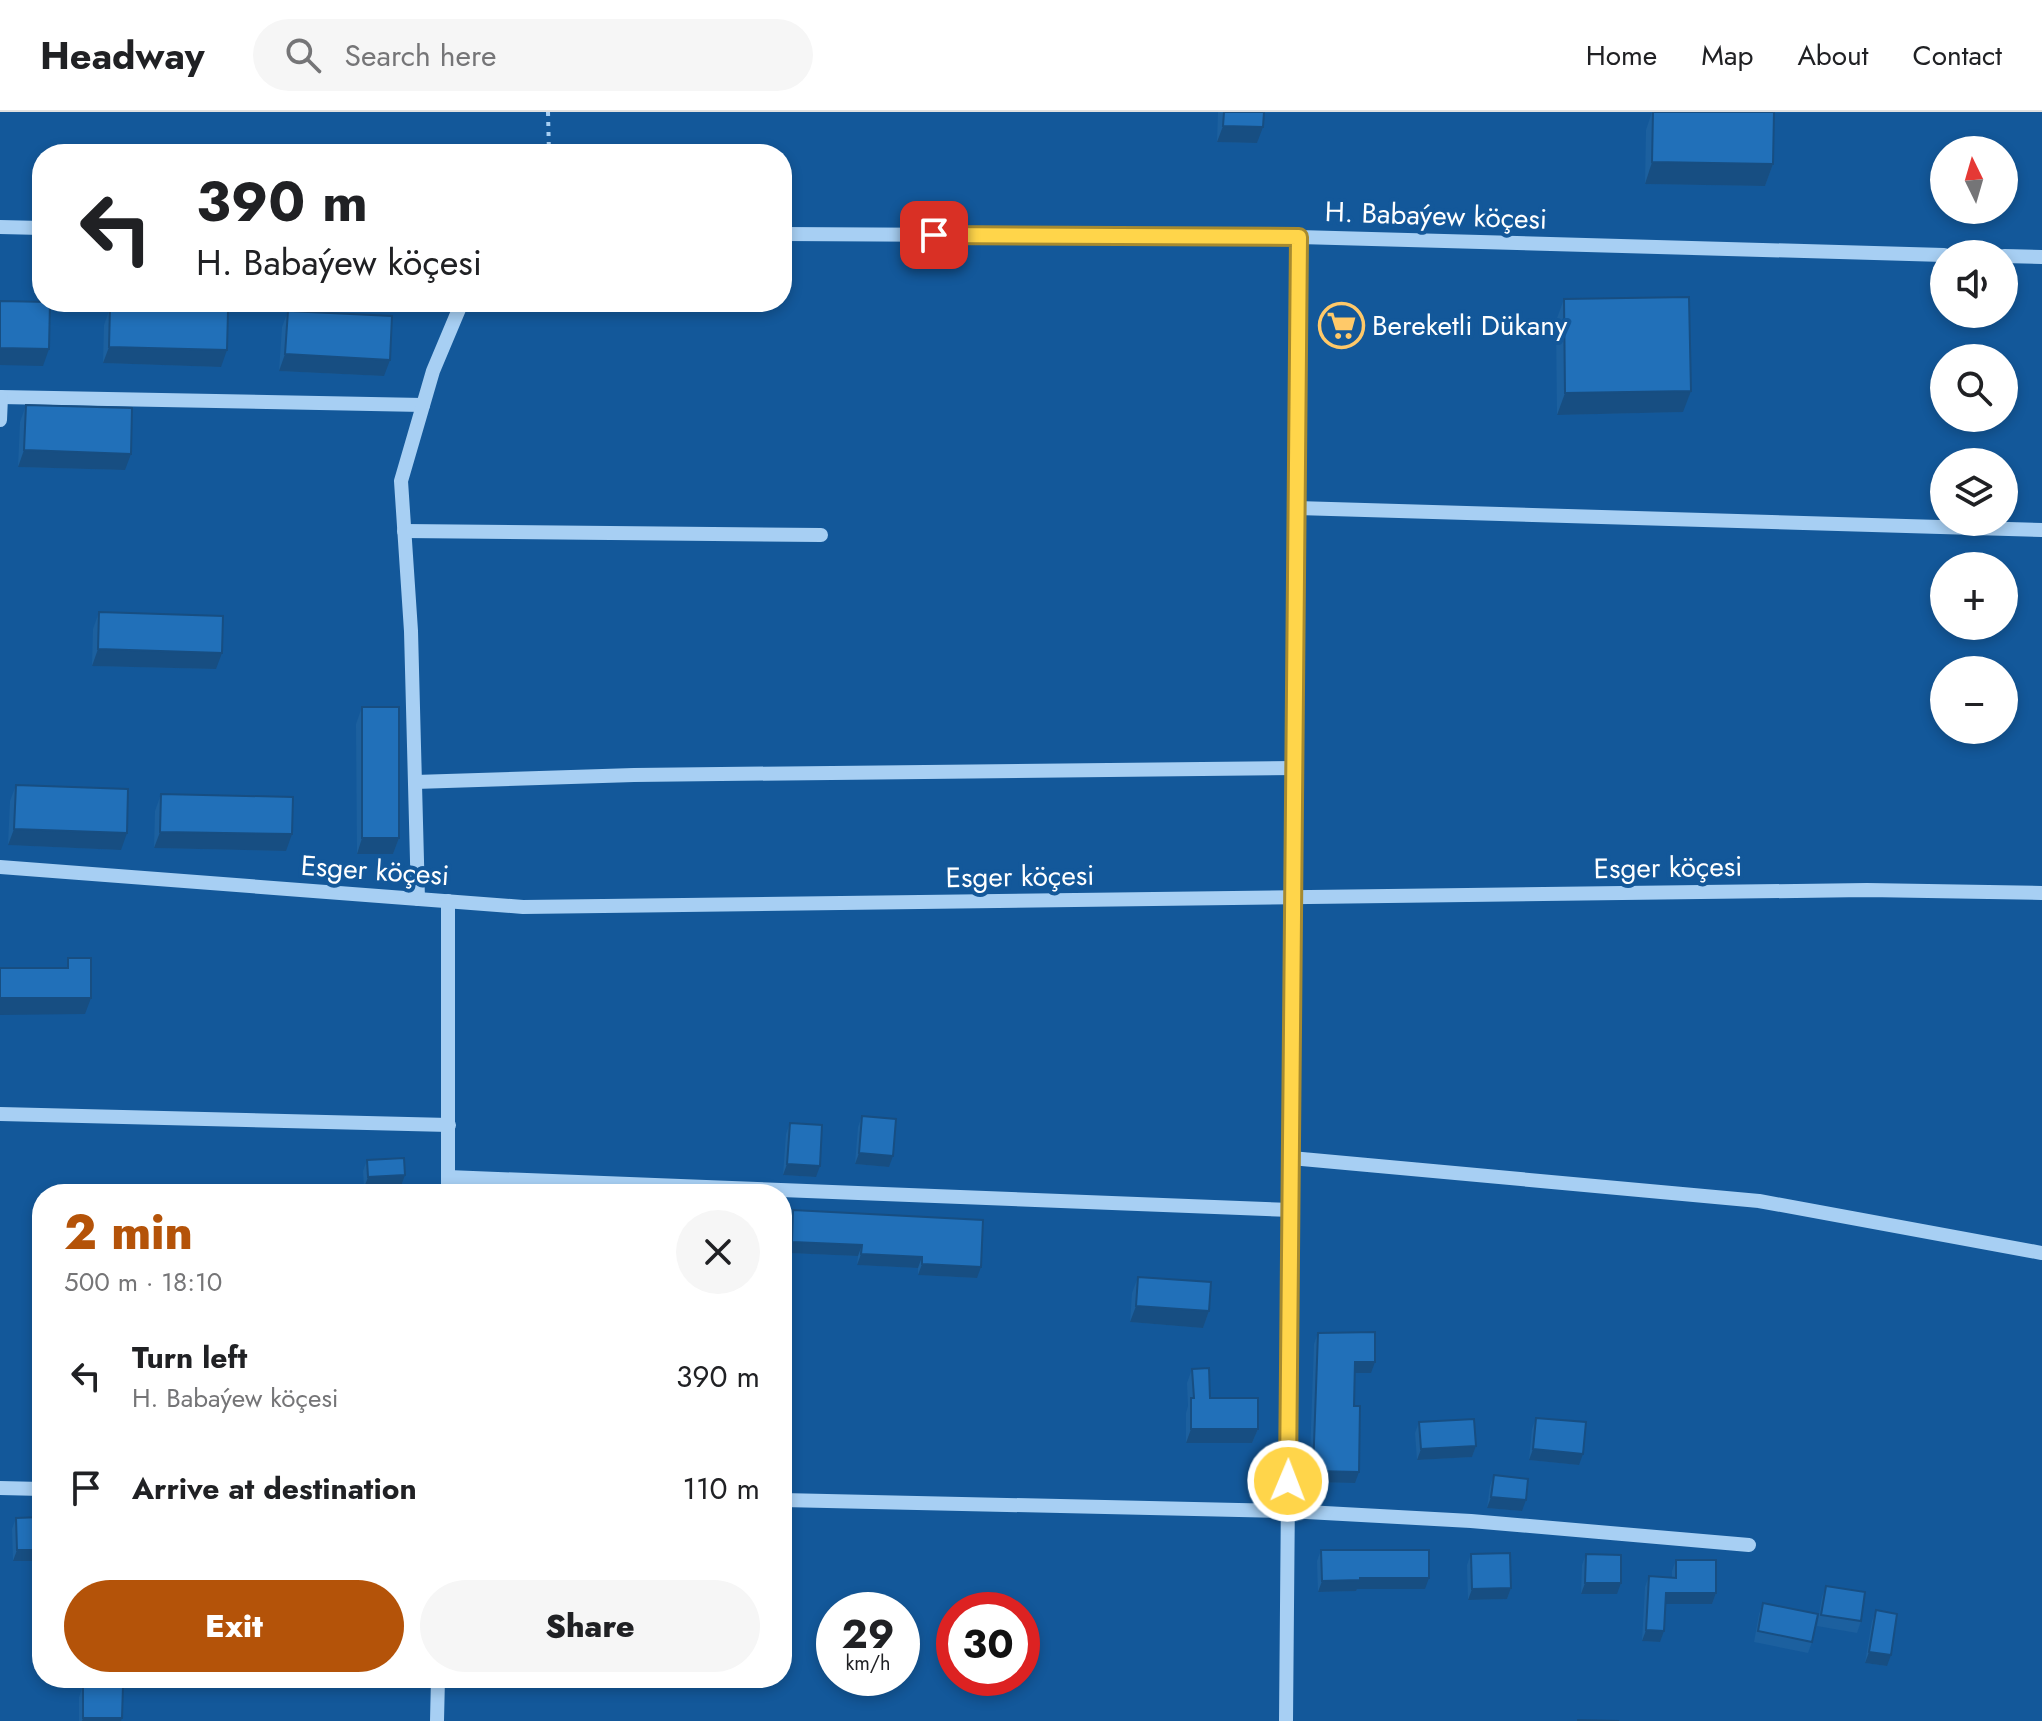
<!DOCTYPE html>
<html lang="en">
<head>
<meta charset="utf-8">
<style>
  :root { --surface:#fff; --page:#f6f6f6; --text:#202124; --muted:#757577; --line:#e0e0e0; --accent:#b45309 }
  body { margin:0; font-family:Jost,sans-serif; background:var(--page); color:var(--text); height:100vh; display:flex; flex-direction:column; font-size:30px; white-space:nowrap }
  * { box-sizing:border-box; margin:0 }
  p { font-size:26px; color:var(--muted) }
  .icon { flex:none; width:44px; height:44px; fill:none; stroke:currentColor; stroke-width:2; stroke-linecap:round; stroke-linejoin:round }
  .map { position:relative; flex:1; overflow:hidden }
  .sheet { position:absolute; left:32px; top:1072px; width:760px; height:504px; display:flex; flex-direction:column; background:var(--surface); border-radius:32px; box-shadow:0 4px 12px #0003 }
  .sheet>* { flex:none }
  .hud { position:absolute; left:32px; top:32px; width:760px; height:168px; border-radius:32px; box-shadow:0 4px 12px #0003; background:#fff; color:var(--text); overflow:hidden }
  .needle { width:52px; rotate:355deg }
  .controls { position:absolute; left:1930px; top:24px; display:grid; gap:16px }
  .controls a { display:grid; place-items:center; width:88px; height:88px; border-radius:50%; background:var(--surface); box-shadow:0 4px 12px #0003; font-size:40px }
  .speed { position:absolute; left:816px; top:1480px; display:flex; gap:16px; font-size:40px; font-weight:700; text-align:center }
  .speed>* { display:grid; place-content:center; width:104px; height:104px; border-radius:50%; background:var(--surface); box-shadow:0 4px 12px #0003; line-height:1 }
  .speed small { font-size:20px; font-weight:400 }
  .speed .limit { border:12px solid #d22; background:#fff; color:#111 }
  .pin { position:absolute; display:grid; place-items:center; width:68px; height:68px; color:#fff; margin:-34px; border-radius:16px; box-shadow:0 4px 12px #0006 }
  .me { position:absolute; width:88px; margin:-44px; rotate:1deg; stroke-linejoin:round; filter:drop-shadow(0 0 6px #0008) }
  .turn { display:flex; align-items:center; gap:28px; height:168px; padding:0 32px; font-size:36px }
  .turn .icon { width:104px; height:104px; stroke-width:2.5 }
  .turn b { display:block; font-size:56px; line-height:68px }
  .round { display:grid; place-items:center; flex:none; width:84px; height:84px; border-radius:42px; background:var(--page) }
  .headline { display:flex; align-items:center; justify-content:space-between; height:136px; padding:0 32px }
  h1 { font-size:48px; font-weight:800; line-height:60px; color:var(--accent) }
  .button { display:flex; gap:16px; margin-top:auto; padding:16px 32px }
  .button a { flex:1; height:92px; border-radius:48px; background:var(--accent); color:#fff; font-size:32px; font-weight:800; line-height:92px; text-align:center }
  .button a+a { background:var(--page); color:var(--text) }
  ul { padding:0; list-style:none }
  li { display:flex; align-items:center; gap:24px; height:112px; padding:0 32px }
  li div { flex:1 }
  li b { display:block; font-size:30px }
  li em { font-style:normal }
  header { display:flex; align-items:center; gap:48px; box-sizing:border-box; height:112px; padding:0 40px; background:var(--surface); border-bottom:2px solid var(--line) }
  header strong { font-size:38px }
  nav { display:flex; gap:44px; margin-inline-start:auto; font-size:28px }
  .search { width:560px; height:72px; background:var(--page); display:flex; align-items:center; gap:20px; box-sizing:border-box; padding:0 28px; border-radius:44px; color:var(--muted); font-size:30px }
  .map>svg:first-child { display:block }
</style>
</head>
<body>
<header>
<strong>Headway</strong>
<div class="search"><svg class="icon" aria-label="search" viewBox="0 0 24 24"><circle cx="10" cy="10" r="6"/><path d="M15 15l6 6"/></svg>Search here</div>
<nav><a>Home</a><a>Map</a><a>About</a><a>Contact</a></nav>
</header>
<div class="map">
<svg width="2042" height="1609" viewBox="0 0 2042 1609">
  <rect width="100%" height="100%" fill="#13589a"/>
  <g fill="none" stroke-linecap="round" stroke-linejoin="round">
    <!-- path -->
    <polyline stroke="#a7cff3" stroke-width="4" stroke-dasharray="4 6" stroke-linecap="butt" points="548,0 549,42"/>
    <!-- minor -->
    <g stroke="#a7cff3" stroke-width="14">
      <polyline points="0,115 42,116"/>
      <polyline points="782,122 1299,125 1944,143"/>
      <polyline points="2004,144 2042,145"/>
      <polyline points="0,285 423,293"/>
      <polyline points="0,308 1,285"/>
      <polyline points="1297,396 2042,418"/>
      <polyline points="404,419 821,423"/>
      <polyline points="415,670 634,663 1295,656"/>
      <polyline points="0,755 523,795 1867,778 2042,781"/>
      <polyline points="418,787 411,519 401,369 433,259 462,190"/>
      <polyline points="0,1002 449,1013"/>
      <polyline points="1291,1046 1759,1089 2042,1141"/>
      <polyline points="448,1065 1291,1098"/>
      <polyline points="448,1082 448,789"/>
      <polyline points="0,1376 42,1377"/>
      <polyline points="782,1388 1288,1399 1471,1409 1749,1433"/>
      <polyline points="437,1609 438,1566"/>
      <polyline points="1286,1609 1299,125"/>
    </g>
  </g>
  <!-- wall -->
  <g fill="#1c609f">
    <polygon points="1218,0 1264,0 1257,31 1217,30"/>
    <polygon points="1652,0 1774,0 1773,52 1765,74 1645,72 1646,18"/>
    <polygon points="1564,187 1683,300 1557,303 1556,209"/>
    <polygon points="110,196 221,255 103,251 104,213"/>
    <polygon points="288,199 384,264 279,259 282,215"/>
    <polygon points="26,293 125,358 18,355 20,310"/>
    <polygon points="99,500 216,557 92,554 93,517"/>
    <polygon points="362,595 399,726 393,742 357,742 356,612"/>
    <polygon points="16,673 121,738 8,733 10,689"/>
    <polygon points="161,682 286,739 154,736 155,699"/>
    <polygon points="862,1004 889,1055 855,1052 858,1015"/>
    <polygon points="790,1011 816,1065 783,1063 786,1022"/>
    <polygon points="367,1048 401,1074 364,1076 363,1059"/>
    <polygon points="793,1098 977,1166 918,1163 918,1156 857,1153 858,1144 788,1141 789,1109"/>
    <polygon points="1138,1165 1209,1199 1203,1216 1130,1210 1132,1181"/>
    <polygon points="1318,1221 1371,1261 1355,1261 1355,1371 1309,1370 1314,1232"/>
    <polygon points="1192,1257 1210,1286 1258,1317 1252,1331 1186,1331 1186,1301 1188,1294 1187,1271"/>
    <polygon points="1536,1306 1579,1353 1529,1348 1532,1317"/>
    <polygon points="1419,1310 1476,1334 1472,1345 1417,1348 1415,1321"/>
    <polygon points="1494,1363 1522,1399 1487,1396 1490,1374"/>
    <polygon points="42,1405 13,1449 12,1417 16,1406"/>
    <polygon points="1321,1438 1425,1477 1357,1477 1356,1479 1318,1480 1317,1449"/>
    <polygon points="1471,1442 1511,1476 1507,1487 1468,1488 1467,1453"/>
    <polygon points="1586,1442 1617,1482 1581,1482 1582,1453"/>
    <polygon points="1676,1448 1716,1481 1712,1492 1666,1492 1660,1530 1642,1529 1645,1475 1649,1464 1672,1465 1672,1459"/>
    <polygon points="1826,1474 1861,1509 1857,1521 1817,1514 1822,1485"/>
    <polygon points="1763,1491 1812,1530 1808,1541 1754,1530 1759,1502"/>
    <polygon points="1876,1498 1887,1554 1865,1551 1872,1509"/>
    <polygon points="83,1574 121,1609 79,1609 79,1585"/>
  </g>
  <!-- shaded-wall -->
  <g fill="#174e82">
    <polygon points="1223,14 1263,15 1257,31 1217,30"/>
    <polygon points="1652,50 1773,52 1765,74 1645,72"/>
    <polygon points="109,235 227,238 221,255 103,251"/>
    <polygon points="0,236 49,237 43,254 0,253"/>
    <polygon points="285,242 390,248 384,264 279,259"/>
    <polygon points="1691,279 1683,300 1557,303 1565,281"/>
    <polygon points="24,338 131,342 125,358 18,355"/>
    <polygon points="98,537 222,541 216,557 92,554"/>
    <polygon points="14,717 127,721 121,738 8,733"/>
    <polygon points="160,720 292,722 286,739 154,736"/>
    <polygon points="362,726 399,726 393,742 357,742"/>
    <polygon points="0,886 91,886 85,902 0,903"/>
    <polygon points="859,1041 893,1044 889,1055 855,1052"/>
    <polygon points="787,1052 820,1054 816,1065 783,1063"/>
    <polygon points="405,1063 401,1074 364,1076 368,1065"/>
    <polygon points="792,1130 862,1133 858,1144 788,1141"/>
    <polygon points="861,1142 922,1145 918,1156 857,1153"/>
    <polygon points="922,1152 981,1155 977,1166 918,1163"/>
    <polygon points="1136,1194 1209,1199 1203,1216 1130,1210"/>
    <polygon points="1355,1250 1375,1250 1371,1261 1351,1261"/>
    <polygon points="1191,1317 1258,1317 1252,1331 1186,1331"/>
    <polygon points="1476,1334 1472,1345 1417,1348 1421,1337"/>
    <polygon points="1533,1337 1583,1342 1579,1353 1529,1348"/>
    <polygon points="1313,1359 1359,1360 1355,1371 1309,1370"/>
    <polygon points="1491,1385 1526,1388 1522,1399 1487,1396"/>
    <polygon points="17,1438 42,1438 42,1449 13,1449"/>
    <polygon points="1360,1466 1429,1466 1425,1477 1357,1477 1356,1479 1318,1480 1322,1469"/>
    <polygon points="1585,1471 1621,1471 1617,1482 1581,1482"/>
    <polygon points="1511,1476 1507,1487 1468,1488 1472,1477"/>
    <polygon points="1666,1481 1716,1481 1712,1492 1662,1492"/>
    <polygon points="1646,1518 1664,1519 1660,1530 1642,1529"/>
    <polygon points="1869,1540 1891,1543 1887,1554 1865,1551"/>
    <polygon points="83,1606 122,1606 121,1609 82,1609"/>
  </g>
  <!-- building -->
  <g fill="#2170b9" stroke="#174e82" stroke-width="2">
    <polygon points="1224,0 1264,0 1263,15 1223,14"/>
    <polygon points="1653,0 1774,0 1773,52 1652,50"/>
    <polygon points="1689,185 1691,279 1565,281 1564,187"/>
    <polygon points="0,189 50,190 49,237 0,236"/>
    <polygon points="110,196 228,199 227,238 109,235"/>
    <polygon points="288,199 392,204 390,248 285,242"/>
    <polygon points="26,293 132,296 131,342 24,338"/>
    <polygon points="99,500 223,504 222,541 98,537"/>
    <rect x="362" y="595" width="37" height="131"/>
    <polygon points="16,673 128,677 127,721 14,717"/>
    <polygon points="161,682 293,685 292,722 160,720"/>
    <polygon points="68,846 91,846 91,886 0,886 0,856 68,856"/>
    <polygon points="862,1004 896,1007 893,1044 859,1041"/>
    <polygon points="790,1011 822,1013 820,1054 787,1052"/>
    <polygon points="404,1046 405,1063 368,1065 367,1048"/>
    <polygon points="598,1081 598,1082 527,1082"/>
    <polygon points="793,1098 983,1108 981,1155 922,1152 922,1145 861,1142 862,1133 792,1130"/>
    <polygon points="1138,1165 1211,1170 1209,1199 1136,1194"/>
    <polygon points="1375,1220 1375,1250 1355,1250 1354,1294 1360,1294 1359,1360 1313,1359 1318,1221"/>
    <polygon points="1209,1256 1210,1286 1258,1286 1258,1317 1191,1317 1191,1286 1194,1286 1192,1257"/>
    <polygon points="1536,1306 1586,1310 1583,1342 1533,1337"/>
    <polygon points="1474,1307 1476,1334 1421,1337 1419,1310"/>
    <polygon points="1494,1363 1528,1367 1526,1388 1491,1385"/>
    <polygon points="42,1405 42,1438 17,1438 16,1406"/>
    <polygon points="1321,1438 1429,1438 1429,1466 1360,1466 1360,1468 1322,1469"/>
    <polygon points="1510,1441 1511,1476 1472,1477 1471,1442"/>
    <polygon points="1586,1442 1621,1443 1621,1471 1585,1471"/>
    <polygon points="1676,1448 1716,1448 1716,1481 1666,1481 1664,1519 1646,1518 1649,1464 1676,1466"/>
    <polygon points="1826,1474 1865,1480 1861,1509 1821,1503"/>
    <polygon points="1763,1491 1818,1502 1812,1530 1758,1519"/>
    <polygon points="1876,1498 1897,1502 1891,1543 1869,1540"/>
    <polygon points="83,1574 123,1574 122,1606 83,1606"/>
    <polygon points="1578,1608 1619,1609 1578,1609"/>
  </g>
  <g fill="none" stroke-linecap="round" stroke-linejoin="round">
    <defs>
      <polyline id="route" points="934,123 1299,125 1288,1369"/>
    </defs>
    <!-- route casing -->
    <use href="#route" stroke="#a68a30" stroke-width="20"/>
    <!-- route -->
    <use href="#route" stroke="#ffd54a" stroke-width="14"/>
  </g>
  <!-- icons -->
  <defs>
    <symbol id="supermarket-ring" viewBox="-11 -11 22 22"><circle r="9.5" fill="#13589a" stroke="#ffc969" stroke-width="1.5"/><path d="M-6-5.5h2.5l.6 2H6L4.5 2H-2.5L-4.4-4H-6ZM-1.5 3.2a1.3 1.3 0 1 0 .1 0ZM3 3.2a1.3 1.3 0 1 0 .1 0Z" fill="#ffc969"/></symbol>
  </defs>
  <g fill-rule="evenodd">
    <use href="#supermarket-ring" x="1316" y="188" width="51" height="51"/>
  </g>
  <g text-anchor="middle" stroke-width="8" stroke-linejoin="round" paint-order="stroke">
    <!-- street labels -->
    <g font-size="28" fill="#fff" stroke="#13589a">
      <text transform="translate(1436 103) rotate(2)" y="10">H. Babaýew köçesi</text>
      <text transform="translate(1668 755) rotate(-1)" y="10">Esger köçesi</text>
      <text transform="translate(375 758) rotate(4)" y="10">Esger köçesi</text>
      <text transform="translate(1020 764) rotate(-1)" y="10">Esger köçesi</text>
    </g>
    <!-- poi labels -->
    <g font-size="28" fill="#fff" stroke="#13589a" text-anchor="start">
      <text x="1372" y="223">Bereketli Dükany</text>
    </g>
  </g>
</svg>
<div class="controls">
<a><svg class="needle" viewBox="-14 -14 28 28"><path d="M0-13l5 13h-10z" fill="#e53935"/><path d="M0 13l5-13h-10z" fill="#757577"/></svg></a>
<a><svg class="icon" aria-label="sound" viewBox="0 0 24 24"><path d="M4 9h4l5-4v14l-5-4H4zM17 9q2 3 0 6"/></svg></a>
<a><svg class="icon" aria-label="search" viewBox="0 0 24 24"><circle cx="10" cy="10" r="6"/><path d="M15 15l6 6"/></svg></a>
<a><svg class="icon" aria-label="layers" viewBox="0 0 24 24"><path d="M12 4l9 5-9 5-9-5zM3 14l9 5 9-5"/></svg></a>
<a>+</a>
<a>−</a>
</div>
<div class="speed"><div>29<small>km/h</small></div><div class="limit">30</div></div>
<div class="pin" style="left:934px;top:123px;background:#d93025"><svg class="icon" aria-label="arrive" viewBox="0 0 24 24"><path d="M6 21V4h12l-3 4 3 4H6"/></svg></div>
<svg class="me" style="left:1288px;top:1369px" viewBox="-20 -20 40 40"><circle r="17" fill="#ffd54a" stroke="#fff" stroke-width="3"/><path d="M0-11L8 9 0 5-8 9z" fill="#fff"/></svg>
<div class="hud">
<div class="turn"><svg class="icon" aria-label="left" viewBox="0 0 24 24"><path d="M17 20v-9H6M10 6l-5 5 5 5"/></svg><div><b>390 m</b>H. Babaýew köçesi</div></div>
</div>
<section class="sheet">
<div class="headline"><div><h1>2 min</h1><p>500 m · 18:10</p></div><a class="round"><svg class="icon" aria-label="close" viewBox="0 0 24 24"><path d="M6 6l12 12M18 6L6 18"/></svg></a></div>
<ul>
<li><svg class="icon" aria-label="left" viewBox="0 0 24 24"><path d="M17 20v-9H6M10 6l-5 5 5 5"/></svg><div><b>Turn left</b><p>H. Babaýew köçesi</p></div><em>390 m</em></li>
<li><svg class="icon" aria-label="arrive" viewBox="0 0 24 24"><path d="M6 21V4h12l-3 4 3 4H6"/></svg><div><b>Arrive at destination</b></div><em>110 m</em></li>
</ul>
<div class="button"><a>Exit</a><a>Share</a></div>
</section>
</div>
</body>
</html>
